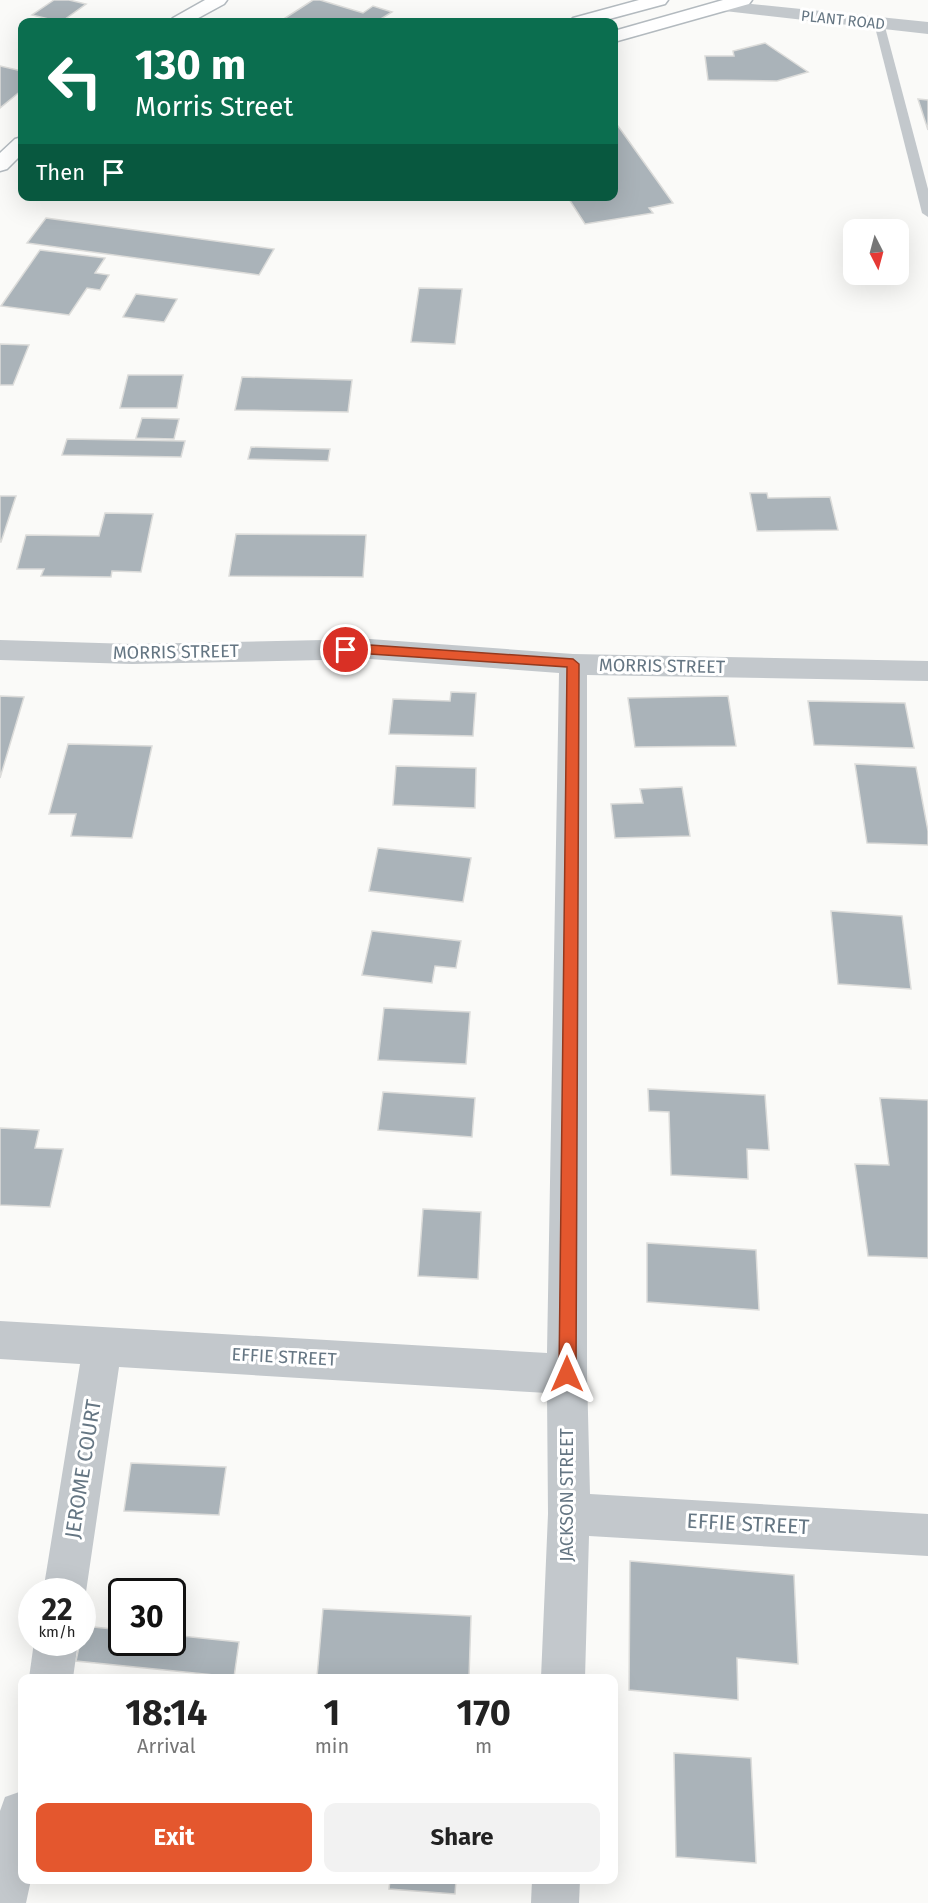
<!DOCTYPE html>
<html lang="en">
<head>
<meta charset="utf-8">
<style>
  :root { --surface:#fff; --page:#f2f2f2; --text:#222; --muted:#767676; --accent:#e4572e }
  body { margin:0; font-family:"Fira Sans",sans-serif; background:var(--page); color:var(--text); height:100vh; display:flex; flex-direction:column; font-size:22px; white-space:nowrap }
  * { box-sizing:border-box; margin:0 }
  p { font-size:20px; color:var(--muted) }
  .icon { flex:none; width:33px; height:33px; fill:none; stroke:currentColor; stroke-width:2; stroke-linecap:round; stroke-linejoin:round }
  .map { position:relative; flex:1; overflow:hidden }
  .side { position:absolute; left:18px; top:1674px; width:600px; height:210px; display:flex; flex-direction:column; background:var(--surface); border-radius:12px; box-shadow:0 6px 24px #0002 }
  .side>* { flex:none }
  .top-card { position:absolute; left:18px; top:18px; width:600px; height:183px; border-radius:12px; box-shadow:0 6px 24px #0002; background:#0b6e4f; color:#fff; overflow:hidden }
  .needle { width:39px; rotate:174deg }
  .buttons { position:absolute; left:843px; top:219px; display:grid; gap:12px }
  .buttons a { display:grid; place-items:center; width:66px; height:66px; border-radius:12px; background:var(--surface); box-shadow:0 6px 24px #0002; font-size:30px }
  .speed { position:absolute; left:18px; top:1578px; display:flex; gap:12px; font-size:30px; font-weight:700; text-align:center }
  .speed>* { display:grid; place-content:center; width:78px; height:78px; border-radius:50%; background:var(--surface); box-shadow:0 6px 24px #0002; line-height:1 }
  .speed small { font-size:15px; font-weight:400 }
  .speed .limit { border:3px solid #111; border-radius:9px; background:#fff; color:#111 }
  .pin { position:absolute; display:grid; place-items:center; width:51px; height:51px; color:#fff; margin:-26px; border:3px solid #fff; border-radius:50%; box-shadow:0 2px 6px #0007 }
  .me { position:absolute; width:66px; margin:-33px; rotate:0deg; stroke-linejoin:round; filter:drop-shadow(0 0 4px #0008) }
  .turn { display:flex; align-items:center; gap:21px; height:126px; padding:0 18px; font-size:27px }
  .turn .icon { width:78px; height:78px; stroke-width:2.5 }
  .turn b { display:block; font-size:42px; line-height:51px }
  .then { display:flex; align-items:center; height:57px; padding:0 18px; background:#0003; gap:12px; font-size:22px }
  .eta { display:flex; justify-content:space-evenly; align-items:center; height:102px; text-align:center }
  .eta b { font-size:36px; font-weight:700; line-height:42px }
  .button { display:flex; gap:12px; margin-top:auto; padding:12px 18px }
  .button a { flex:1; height:69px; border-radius:12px; background:var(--accent); color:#fff; font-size:24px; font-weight:700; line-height:69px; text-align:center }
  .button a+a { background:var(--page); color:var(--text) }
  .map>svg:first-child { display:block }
</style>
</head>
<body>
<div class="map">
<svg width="928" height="1903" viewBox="0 0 928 1903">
  <rect width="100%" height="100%" fill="#fafaf8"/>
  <!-- building -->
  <g fill="#aab3b9" stroke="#dcdcda" stroke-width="1.5">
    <polygon points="54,0 69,0 86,4 61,22 32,15"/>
    <polygon points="313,0 320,0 363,13 373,6 392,12 376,22 279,22"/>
    <polygon points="765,43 808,72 777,81 708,80 705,56 734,56 733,51"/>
    <polygon points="0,66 22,71 22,90 0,108"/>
    <polygon points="918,99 928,100 928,130"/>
    <polygon points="614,126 618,126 673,203 649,208 653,213 585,224 567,196 614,196"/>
    <polygon points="46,218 274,249 259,275 27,243"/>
    <polygon points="40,250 105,258 95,273 109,275 100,290 87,288 69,315 1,306"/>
    <polygon points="419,288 462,289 455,344 411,342"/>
    <polygon points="136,294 177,299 164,322 123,317"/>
    <polygon points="0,344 29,345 13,385 0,385"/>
    <polygon points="128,375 183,375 177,408 120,408"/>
    <polygon points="242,377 352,380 348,412 235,410"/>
    <polygon points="142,418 179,419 174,439 136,438"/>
    <polygon points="67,439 185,441 181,457 62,455"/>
    <polygon points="251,447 330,449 328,461 248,459"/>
    <polygon points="750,493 767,493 768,498 830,497 838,530 757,531"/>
    <polygon points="0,496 16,496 1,542 0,542"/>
    <polygon points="105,513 153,514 141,572 112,571 111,577 41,576 44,569 17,569 26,535 99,536"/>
    <polygon points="236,534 366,535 363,577 229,576"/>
    <polygon points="451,692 476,693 473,736 389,734 393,699 450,701"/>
    <polygon points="0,696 24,697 0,778"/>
    <polygon points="728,696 736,746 635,747 628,698"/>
    <polygon points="808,701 905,703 914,748 814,745"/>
    <polygon points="68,744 152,746 132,838 71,836 76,814 49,814"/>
    <polygon points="855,764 916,767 928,831 928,845 867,843"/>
    <polygon points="396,766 476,768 475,808 393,805"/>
    <polygon points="682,787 690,836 615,838 611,804 643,803 640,789"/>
    <polygon points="378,848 471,858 463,902 369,891"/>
    <polygon points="831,911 902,916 911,989 838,984"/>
    <polygon points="372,931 461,941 456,968 435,966 432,983 362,975"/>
    <polygon points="384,1008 470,1012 466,1064 378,1060"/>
    <polygon points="648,1089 765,1095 769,1150 747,1149 748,1179 671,1175 669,1112 649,1111"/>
    <polygon points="383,1092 475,1098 472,1137 378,1130"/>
    <polygon points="880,1098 928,1100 928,1258 868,1256 855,1164 889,1165"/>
    <polygon points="0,1128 39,1130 35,1148 63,1149 50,1207 0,1205"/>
    <polygon points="423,1209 481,1212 478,1279 418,1276"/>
    <polygon points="647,1243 756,1250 759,1310 647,1302"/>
    <polygon points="131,1463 226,1467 219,1515 124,1511"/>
    <polygon points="630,1561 794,1575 798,1664 737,1658 738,1700 629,1690"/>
    <polygon points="323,1609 471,1616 469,1678 317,1677"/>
    <polygon points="84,1626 122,1630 122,1642 172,1642 172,1635 239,1642 234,1677 76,1661 80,1642 82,1642"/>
    <polygon points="674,1753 751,1758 756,1863 676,1857"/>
    <polygon points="390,1880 456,1880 455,1894 389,1889"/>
  </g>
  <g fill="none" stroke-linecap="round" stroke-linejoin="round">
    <defs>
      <g id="secondary">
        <polygon points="205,0 227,0 224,4 191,22 170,22 173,18"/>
        <polygon points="639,0 668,0 665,4 598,22 570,22 573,18"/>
        <polygon points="723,0 752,0 749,4 614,42 614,31"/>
        <polygon points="22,137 22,154 7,169 0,171 0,153 15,139"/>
      </g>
    </defs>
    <!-- secondary casing -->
    <use href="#secondary" stroke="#b3babf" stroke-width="3"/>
    <!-- service -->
    <polygon fill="#c3c8cc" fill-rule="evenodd" points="879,20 884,23 928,189 928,217 922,213 874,23"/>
    <!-- minor -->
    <g fill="#c3c8cc" fill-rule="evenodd">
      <polygon points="722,1 928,22 928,34 716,10 713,6 716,2"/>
      <polygon points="370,639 573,654 928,661 928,681 587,675 587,1374 590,1494 928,1514 928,1556 589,1536 585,1678 541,1678 548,1514 547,1393 119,1367 86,1592 82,1599 82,1592 43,1592 80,1364 0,1359 0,1321 547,1353 559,673 370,659 132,664 0,660 0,640 132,644"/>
      <polygon points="34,1642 78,1642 73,1678 29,1678"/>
      <polygon points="22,1791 22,1880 31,1880 26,1903 0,1903 0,1811 5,1797"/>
      <polygon points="532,1880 580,1880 579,1903 531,1903"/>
    </g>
    <!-- secondary -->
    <use href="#secondary" fill="#fff" fill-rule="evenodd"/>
  </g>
  <!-- route -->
  <polygon fill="#e4572e" stroke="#94391e" stroke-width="1.5" points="370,645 573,659 579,664 576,1374 573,1379 567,1382 562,1379 559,1374 567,667 370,654 346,654 340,650 346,646"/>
  <g text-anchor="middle" stroke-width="6" stroke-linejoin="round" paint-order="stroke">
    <!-- far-street labels -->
    <g font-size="15" fill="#657683" stroke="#fff">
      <text transform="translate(843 20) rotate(6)" y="5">PLANT ROAD</text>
    </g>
    <!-- street labels -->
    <g font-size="18" fill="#657683" stroke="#fff">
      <text transform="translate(176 652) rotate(-1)" y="6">MORRIS STREET</text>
      <text transform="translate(662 666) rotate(1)" y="6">MORRIS STREET</text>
      <text transform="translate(284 1357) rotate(3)" y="6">EFFIE STREET</text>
      <text transform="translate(567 1495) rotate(-90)" y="6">JACKSON STREET</text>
    </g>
    <!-- near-street labels -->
    <g font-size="21" fill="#657683" stroke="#fff">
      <text transform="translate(83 1469) rotate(-81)" y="7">JEROME COURT</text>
      <text transform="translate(748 1524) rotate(3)" y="7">EFFIE STREET</text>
    </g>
  </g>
</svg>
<div class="buttons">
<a><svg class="needle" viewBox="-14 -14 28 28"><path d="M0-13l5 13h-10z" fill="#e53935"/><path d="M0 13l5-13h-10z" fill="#767676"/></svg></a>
</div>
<div class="speed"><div>22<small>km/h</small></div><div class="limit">30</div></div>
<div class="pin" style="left:346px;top:650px;background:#d93025"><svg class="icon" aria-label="arrive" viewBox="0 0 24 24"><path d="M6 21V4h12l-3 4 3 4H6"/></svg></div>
<svg class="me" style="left:567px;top:1374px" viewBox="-20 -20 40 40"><path d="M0-17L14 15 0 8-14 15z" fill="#e4572e" stroke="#fff" stroke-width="4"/></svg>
<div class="top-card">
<div class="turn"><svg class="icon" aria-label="left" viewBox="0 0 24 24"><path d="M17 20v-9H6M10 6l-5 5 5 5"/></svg><div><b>130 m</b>Morris Street</div></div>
<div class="then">Then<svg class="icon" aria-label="arrive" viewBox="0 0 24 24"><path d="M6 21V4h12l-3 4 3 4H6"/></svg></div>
</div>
<section class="side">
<div class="eta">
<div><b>18:14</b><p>Arrival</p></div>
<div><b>1</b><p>min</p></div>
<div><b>170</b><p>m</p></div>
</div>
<div class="button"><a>Exit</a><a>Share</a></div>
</section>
</div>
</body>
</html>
